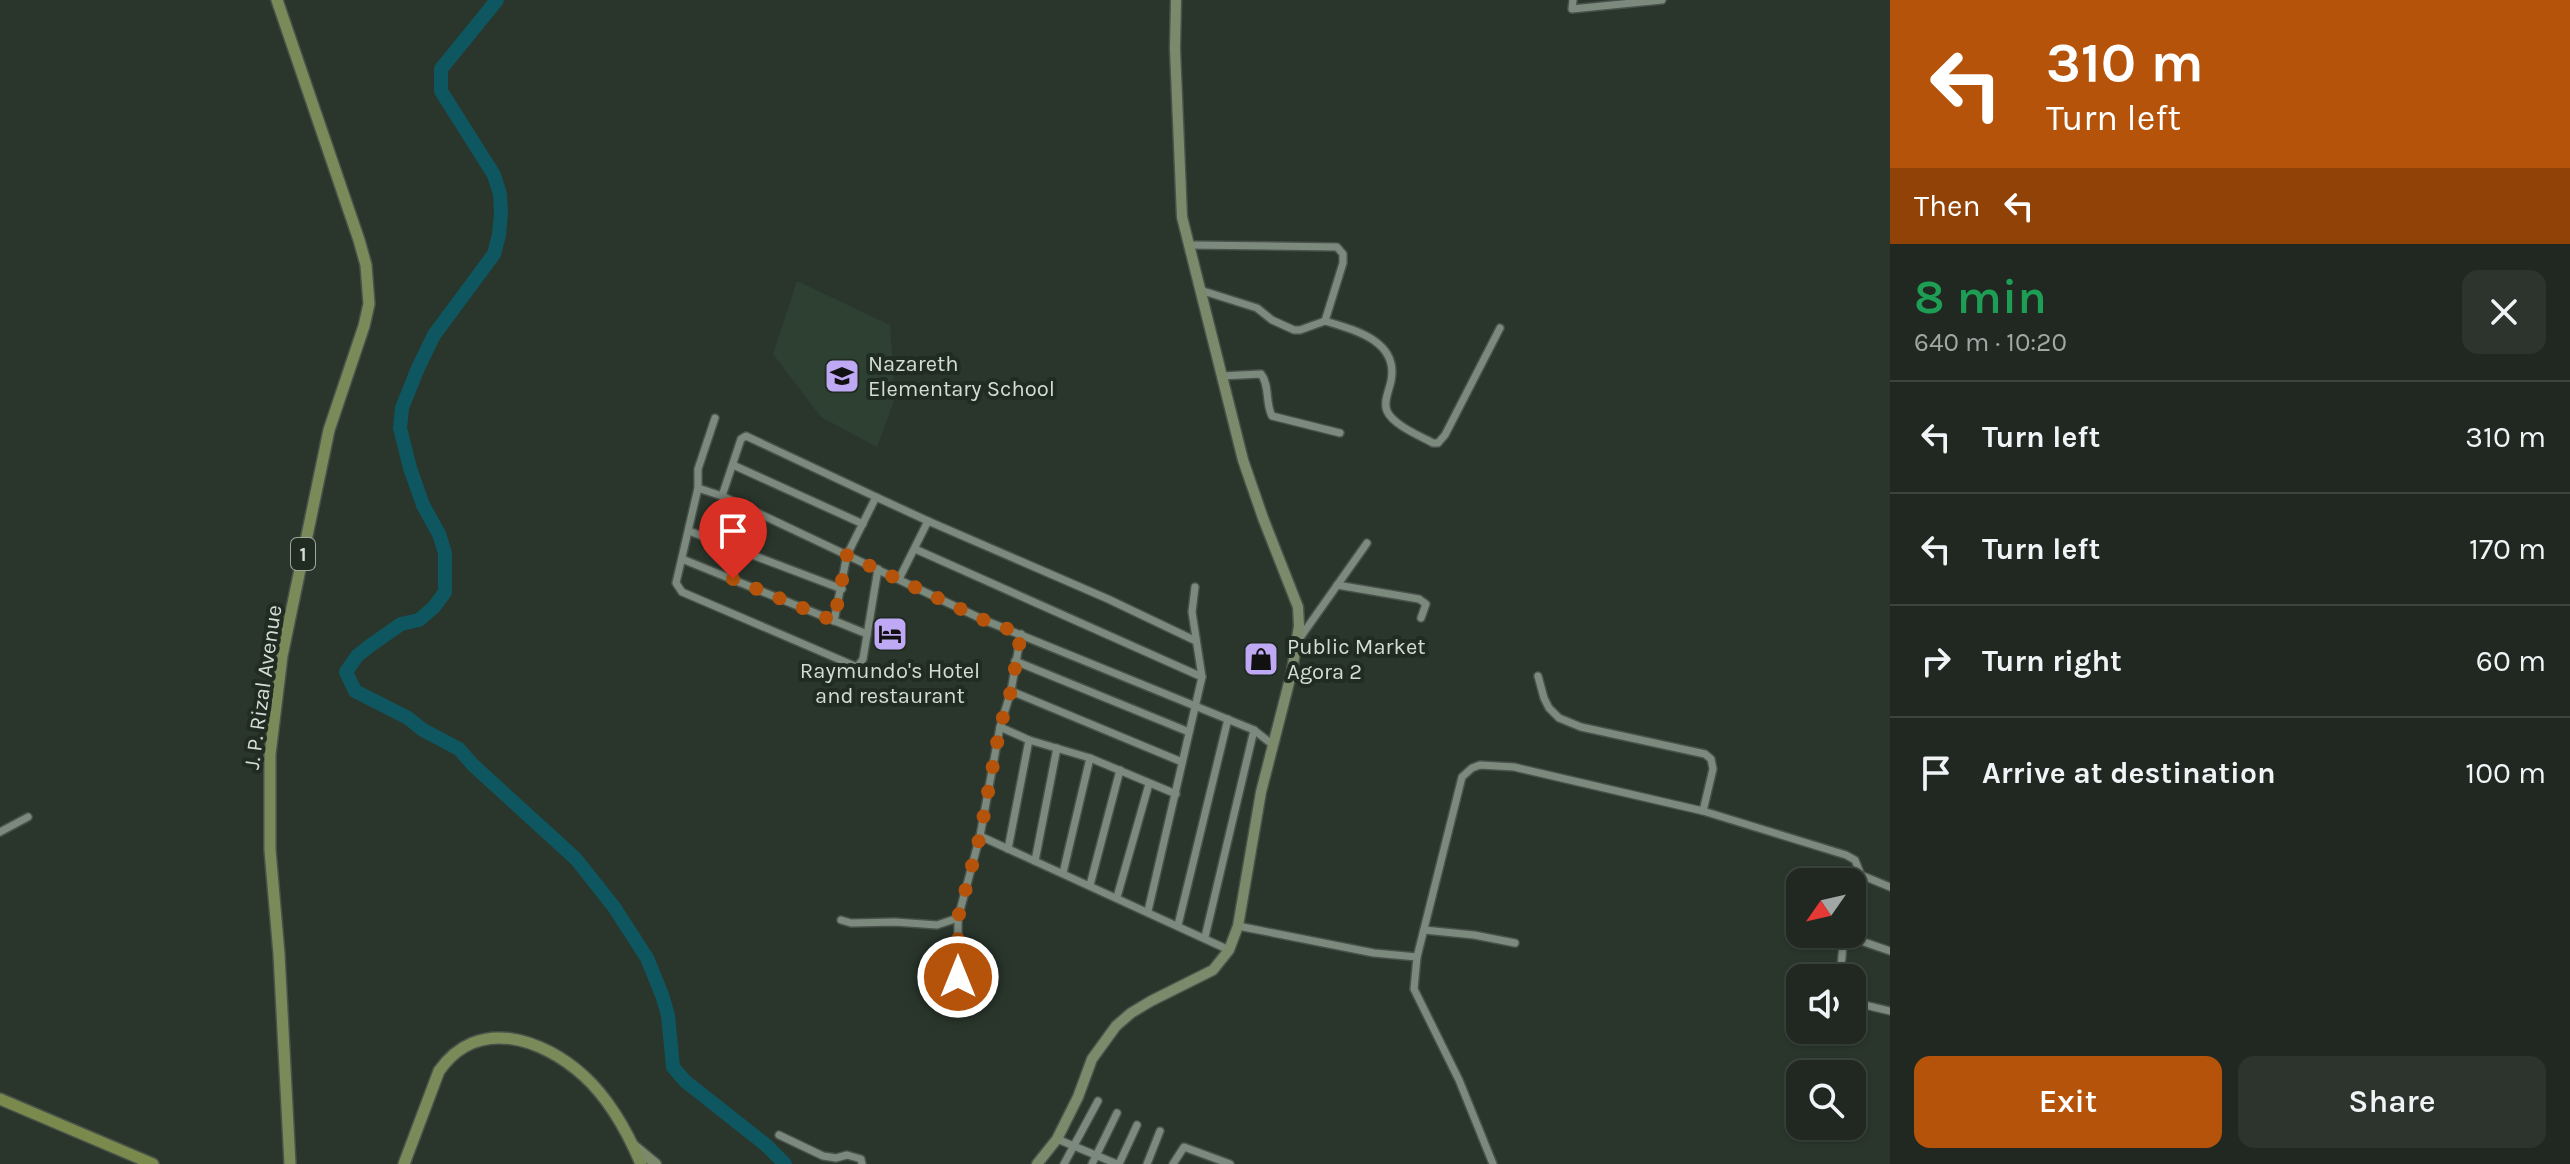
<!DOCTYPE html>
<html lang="en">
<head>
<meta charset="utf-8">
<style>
  :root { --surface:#202821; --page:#2d342e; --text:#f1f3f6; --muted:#a2a6a5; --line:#3d443f; --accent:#b45309 }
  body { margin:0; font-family:Karla,sans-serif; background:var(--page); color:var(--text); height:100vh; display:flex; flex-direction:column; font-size:30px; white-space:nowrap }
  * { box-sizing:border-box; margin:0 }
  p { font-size:26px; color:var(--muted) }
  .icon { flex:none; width:44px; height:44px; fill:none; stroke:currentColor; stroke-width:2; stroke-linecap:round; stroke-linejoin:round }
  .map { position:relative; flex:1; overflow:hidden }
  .drawer { display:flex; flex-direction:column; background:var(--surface); width:680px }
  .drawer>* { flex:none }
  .hud { background:#b45309; color:#fff; overflow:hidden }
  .needle { width:52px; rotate:236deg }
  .buttons { position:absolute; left:1786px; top:868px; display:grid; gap:16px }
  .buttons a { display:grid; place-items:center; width:80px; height:80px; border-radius:16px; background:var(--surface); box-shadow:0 2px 6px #0004,0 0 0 2px var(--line); font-size:40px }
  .pin { position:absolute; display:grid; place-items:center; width:68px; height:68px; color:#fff; margin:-82px -34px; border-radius:50% 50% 50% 0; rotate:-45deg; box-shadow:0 0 8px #0007 }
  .pin .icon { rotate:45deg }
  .me { position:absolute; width:88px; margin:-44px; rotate:0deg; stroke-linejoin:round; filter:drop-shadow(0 0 6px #0008) }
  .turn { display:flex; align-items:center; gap:28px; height:168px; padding:0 24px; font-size:36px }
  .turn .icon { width:104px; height:104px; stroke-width:2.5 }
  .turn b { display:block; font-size:56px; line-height:68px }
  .then { display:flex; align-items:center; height:76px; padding:0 24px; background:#0003; gap:16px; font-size:30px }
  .round { display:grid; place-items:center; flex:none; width:84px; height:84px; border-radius:16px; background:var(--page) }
  .head { display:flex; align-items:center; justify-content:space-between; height:136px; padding:0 24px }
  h1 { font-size:48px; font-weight:600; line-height:60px; color:#1e9e55 }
  .button { display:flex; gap:16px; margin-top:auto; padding:16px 24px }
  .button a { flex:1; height:92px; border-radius:16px; background:var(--accent); color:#fff; font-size:32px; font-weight:600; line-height:92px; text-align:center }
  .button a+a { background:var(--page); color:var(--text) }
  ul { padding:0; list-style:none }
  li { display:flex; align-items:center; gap:24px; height:112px; padding:0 24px; border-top:2px solid var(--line) }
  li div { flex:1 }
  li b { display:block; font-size:30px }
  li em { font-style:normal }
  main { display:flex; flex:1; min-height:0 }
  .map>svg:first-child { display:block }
</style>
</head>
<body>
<main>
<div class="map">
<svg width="1890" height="1164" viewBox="0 0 1890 1164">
  <rect width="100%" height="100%" fill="#2a362c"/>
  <!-- built -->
  <polygon fill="#2e4031" points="797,281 890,325 895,398 877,447 821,417 773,354"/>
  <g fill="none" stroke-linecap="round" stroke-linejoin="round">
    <!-- river -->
    <polyline stroke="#0e5760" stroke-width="14" points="497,0 441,69 441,91 494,175 500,194 501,213 499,235 494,254 434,335 418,368 402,408 400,428 410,468 423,505 439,534 445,553 445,592 434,607 419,620 401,624 371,645 357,656 346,672 355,691 408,718 423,730 459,749 473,765 576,859 614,907 647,958 662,995 668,1015 673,1067 685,1081 766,1145 785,1164"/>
    <defs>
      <g id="minor">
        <polyline points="1573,0 1572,9 1662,0"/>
        <polyline points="1189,245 1337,247 1343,254 1343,263 1325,321"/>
        <path d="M1200,290L1257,308L1272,320L1294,330H1300L1325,321C1355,330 1399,341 1391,381C1389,391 1383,402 1387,411C1393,425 1420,436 1433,443H1438L1445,435L1500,328"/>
        <path d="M1222,376L1261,374C1270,385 1265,403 1272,416L1340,433"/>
        <polyline points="733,465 863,524"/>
        <polyline points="698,488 698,469 715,418"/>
        <polyline points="722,496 741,439 746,436 876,497"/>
        <polyline points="689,531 842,589"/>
        <polyline points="915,549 1202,677"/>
        <polyline points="682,559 867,634"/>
        <polyline points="878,569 863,659 857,667 682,592 676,583 698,488 722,496 984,620 1254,730 1273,745"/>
        <polyline points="899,579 928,521 1108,599 1196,641"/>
        <polyline points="1337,585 1419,599 1426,604 1421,618"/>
        <polyline points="834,621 847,555 876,497 928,521"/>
        <polyline points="1021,634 1011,691 1000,727 980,836 1229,950"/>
        <polyline points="1297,642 1367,543"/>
        <polyline points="1015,661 1189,732"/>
        <polyline points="1538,676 1544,698 1549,708 1559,718 1581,727 1705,754 1711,759 1713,769 1703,811"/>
        <polyline points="1011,691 1182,762"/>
        <polyline points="1000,727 1029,740 1090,758 1176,794"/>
        <polyline points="0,832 28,817"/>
        <polyline points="1008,849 1029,740"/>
        <polyline points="1035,861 1057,748"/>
        <polyline points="1063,873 1090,758"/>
        <polyline points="1090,885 1120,770"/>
        <polyline points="1117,897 1149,784"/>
        <polyline points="1852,897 1858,872"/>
        <polyline points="1148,911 1202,677 1192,612 1195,587"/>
        <polyline points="841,920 851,923 895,922 937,925 958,918 980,836"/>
        <polyline points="1178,925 1228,719"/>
        <polyline points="1238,926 1374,953 1417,957 1414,989 1459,1080 1493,1164"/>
        <polyline points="1424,930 1474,935 1515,943"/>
        <polyline points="1844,935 1890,951"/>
        <polyline points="1205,937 1254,730"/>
        <polyline points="1417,957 1462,777 1472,768 1480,765 1514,767 1703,811 1846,855 1855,860 1861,875 1890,887"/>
        <polyline points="1840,978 1844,934"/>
        <polyline points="1852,1002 1890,1011"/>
        <polyline points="940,1005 955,994 958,983 958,918"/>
        <polyline points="779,1135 823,1156 836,1158 847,1155 861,1159 862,1164"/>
        <polyline points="1057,1139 1117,1164"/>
        <polyline points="1064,1164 1098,1101"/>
        <polyline points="1092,1164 1117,1113"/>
        <polyline points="1119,1164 1137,1125"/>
        <polyline points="1147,1164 1160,1131"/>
        <polyline points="1173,1164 1184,1147 1230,1164"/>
      </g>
      <g id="secondary">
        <polyline points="633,1145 656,1164"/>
        <polyline points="1037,1164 1057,1139 1078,1097 1092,1059 1116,1026 1131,1013 1151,1001 1213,970 1229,950 1238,926 1261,792 1292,671 1299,626 1298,607 1263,518 1243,460 1182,217 1175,49 1176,0"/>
      </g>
      <g id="primary">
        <polyline points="277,0 359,240 366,265 369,304 364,326 329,430 282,656 270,754 270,850 279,954 290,1164"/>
        <path d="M404,1164L439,1071C477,1016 542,1038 584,1076C609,1099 628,1133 641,1164"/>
      </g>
      <polyline id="trunk" points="0,1099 153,1164"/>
    </defs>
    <!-- minor casing -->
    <use href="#minor" stroke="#48524a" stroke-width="10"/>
    <!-- secondary casing -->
    <use href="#secondary" stroke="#48524a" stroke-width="13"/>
    <!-- primary casing -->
    <use href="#primary" stroke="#48524a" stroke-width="14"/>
    <!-- trunk casing -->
    <use href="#trunk" stroke="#48524a" stroke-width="14"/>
    <!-- minor -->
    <use href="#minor" stroke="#7c8a7e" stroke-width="7"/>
    <!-- secondary -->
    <use href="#secondary" stroke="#7b8a6b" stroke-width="10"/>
    <!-- primary -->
    <use href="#primary" stroke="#7b8a59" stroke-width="11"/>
    <!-- trunk -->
    <use href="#trunk" stroke="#7a8a4c" stroke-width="11"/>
  </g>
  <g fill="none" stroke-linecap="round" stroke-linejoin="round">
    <!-- route -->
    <polyline stroke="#b45309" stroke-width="14" stroke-dasharray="0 25.2" points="733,579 834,621 847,555 984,620 1021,634 1011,691 1000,727 980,836 958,918 958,977"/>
  </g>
  <!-- icons -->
  <defs>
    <symbol id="school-square" viewBox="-11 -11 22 22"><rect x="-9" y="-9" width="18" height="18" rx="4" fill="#bfa8f4" stroke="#202c22"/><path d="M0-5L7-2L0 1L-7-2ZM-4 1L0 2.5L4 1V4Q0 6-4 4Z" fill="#111"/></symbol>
    <symbol id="hotel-square" viewBox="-11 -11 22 22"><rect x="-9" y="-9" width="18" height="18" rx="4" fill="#bfa8f4" stroke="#202c22"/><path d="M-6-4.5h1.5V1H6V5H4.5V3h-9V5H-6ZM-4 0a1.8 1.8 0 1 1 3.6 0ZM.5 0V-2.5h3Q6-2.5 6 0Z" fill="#111"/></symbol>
    <symbol id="shop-square" viewBox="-11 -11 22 22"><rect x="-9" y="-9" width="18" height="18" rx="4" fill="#bfa8f4" stroke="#202c22"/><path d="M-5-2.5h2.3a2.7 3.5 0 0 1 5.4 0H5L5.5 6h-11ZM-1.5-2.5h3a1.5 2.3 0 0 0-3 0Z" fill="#111"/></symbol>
  </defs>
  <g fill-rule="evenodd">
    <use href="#school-square" x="822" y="356" width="40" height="40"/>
    <use href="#hotel-square" x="870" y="614" width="40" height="40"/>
    <use href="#shop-square" x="1241" y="639" width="40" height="40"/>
  </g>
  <g text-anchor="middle" stroke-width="8" stroke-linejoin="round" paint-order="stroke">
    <!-- shield labels -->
    <rect fill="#202c22" stroke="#9ea79f" stroke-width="2" x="291" y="538" width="24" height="32" rx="6"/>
    <g font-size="20" font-weight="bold" fill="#d4dcd5">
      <text x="303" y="561">1</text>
    </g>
    <!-- poi labels -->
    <g font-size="22" fill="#d4dcd5" stroke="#202c22" text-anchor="start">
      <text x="868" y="371">Nazareth<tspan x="868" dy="25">Elementary School</tspan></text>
      <text x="1287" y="654">Public Market<tspan x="1287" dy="25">Agora 2</tspan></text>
      <text x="890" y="678" text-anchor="middle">Raymundo's Hotel<tspan x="890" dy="25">and restaurant</tspan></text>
    </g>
    <!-- street labels -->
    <g font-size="22" fill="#d4dcd5" stroke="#202c22">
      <text transform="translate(262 687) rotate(-82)" y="8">J. P. Rizal Avenue</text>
    </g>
  </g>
</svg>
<div class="buttons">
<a><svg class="needle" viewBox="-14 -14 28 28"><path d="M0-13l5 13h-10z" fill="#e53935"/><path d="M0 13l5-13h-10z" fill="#a2a6a5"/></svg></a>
<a><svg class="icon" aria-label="sound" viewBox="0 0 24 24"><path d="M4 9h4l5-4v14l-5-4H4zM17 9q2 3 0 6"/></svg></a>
<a><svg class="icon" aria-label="search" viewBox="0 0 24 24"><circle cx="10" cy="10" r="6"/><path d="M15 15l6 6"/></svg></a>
</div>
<div class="pin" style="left:733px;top:579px;background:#d93025"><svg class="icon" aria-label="arrive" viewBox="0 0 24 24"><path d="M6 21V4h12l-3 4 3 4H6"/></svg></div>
<svg class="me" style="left:958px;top:977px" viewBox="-20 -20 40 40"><circle r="17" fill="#b45309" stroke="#fff" stroke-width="3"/><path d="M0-11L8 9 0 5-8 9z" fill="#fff"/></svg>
</div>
<section class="drawer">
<div class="hud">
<div class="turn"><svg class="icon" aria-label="left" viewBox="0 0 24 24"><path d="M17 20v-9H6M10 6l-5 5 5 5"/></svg><div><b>310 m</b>Turn left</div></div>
<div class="then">Then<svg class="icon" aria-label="left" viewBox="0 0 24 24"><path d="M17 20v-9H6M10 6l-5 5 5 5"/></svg></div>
</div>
<div class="head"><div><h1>8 min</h1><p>640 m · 10:20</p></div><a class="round"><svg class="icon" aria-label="close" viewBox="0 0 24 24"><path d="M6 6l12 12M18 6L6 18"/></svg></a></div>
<ul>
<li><svg class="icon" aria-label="left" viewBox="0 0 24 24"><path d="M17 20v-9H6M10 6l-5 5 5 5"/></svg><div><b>Turn left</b></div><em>310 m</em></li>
<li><svg class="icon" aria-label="left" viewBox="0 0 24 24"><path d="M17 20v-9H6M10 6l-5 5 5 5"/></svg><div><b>Turn left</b></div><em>170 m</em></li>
<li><svg class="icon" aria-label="right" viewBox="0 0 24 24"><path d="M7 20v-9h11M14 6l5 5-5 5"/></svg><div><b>Turn right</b></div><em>60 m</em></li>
<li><svg class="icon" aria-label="arrive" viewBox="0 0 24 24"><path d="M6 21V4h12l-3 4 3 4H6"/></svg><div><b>Arrive at destination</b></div><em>100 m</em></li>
</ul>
<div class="button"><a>Exit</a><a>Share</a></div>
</section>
</main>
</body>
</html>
